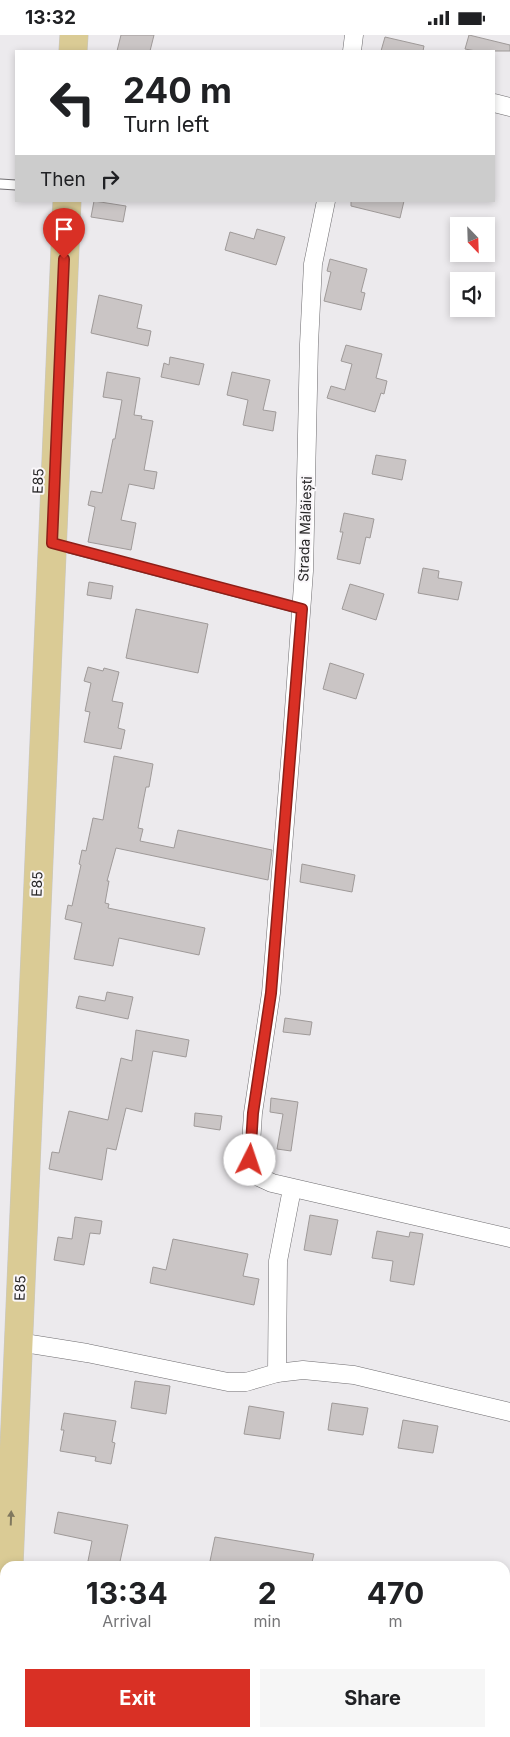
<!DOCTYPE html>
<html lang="en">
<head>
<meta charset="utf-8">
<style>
  :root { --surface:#fff; --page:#f6f6f6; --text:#202124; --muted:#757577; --accent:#d93025 }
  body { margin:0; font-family:Inter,sans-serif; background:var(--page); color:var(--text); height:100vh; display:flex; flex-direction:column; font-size:19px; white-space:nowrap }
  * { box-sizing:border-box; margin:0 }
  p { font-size:16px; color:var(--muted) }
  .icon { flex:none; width:28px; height:28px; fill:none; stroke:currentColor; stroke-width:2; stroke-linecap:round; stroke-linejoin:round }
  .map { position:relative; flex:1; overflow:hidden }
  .details { position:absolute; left:0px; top:1526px; width:510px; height:176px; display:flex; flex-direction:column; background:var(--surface); border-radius:15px 15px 0 0; box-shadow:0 2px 8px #0003 }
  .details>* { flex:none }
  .hud { position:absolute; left:15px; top:15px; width:480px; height:152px; border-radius:0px; box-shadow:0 2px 8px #0003; background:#fff; color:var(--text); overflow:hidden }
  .needle { width:32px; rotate:157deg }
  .tools { position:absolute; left:450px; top:182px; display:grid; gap:10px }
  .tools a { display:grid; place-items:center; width:45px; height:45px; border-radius:0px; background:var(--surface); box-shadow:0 2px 8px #0003; font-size:25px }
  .pin { position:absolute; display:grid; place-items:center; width:42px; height:42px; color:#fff; margin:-51px -21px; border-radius:50% 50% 50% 0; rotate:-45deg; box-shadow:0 0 5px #0007 }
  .pin .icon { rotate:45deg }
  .me { position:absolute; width:55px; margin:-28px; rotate:4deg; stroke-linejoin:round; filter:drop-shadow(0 0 4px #0008) }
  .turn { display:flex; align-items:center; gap:18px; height:105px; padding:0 25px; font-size:22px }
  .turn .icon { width:65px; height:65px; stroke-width:2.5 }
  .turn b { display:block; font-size:35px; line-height:42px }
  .then { display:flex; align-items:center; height:48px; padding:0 25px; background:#0003; gap:10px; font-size:19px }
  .eta { display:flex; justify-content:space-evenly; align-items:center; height:85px; text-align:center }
  .eta b { font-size:30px; font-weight:700; line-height:35px }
  .primary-button { display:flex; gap:10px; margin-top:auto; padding:10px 25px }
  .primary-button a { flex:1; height:58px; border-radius:0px; background:var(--accent); color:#fff; font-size:20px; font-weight:700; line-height:58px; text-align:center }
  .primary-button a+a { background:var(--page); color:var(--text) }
  .status { display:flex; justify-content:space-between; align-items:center; height:35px; padding:0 25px; background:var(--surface); direction:ltr }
  .status svg { height:14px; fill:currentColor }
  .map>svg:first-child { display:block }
</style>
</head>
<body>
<div class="status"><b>13:32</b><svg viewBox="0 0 49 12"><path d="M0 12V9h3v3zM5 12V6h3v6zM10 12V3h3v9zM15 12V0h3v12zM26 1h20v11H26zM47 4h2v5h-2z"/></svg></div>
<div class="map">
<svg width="510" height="1702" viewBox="0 0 510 1702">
  <rect width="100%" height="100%" fill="#eceaed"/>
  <!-- building -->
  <g fill="#cac5c5" stroke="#9f9a99">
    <polygon points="121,0 154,0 150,16 117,16"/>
    <polygon points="469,0 510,10 510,16 476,16 465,14"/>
    <polygon points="385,2 424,11 423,16 381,16"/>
    <polygon points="94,166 126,171 123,187 91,182"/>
    <polygon points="351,166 404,166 400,183 351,171"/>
    <polygon points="257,194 285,202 276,230 225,215 230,197 254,204"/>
    <polygon points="330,224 367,234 361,257 365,258 361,275 324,266 331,237 327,236"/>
    <polygon points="99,260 142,270 137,293 151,296 148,311 91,298"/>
    <polygon points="346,310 382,319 376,343 387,346 384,359 381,358 375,377 327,363 331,351 345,355 352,329 341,326"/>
    <polygon points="170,322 204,329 199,350 161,342 164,328 169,330"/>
    <polygon points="107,337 140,343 134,380 142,381 141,384 153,386 144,435 157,437 154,454 129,449 121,485 136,488 131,515 88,507 95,472 88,470 91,456 102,458 113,404 115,404 122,365 103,362"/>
    <polygon points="232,337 270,345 263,375 276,377 273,396 243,390 248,365 227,360"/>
    <polygon points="376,420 406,425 402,445 372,439"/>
    <polygon points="344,478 374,484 370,503 366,502 360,529 337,524 343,497 340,497"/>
    <polygon points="423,533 439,536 438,543 462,547 458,565 418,558"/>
    <polygon points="89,547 113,551 111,564 87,560"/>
    <polygon points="350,549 384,559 376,585 342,574"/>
    <polygon points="136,574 208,589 198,638 126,623"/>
    <polygon points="330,628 364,639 356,664 323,654"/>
    <polygon points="88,632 103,636 104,633 119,637 112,666 123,668 118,693 125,695 121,714 84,707 90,677 85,676 91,648 84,646"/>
    <polygon points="114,721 153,729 149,752 146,752 138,793 143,794 140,806 174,813 178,795 272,815 268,845 116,813 107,846 109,846 105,868 109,869 108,873 205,893 199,920 119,903 113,931 74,924 82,888 65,884 68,870 72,871 81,830 79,829 82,815 86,816 93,783 103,785"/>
    <polygon points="302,829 355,840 352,857 300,847"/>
    <polygon points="107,957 133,962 128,984 76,973 79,961 105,966"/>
    <polygon points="285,983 312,987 310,1000 283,997"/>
    <polygon points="136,995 189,1005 186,1022 153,1016 142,1077 126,1073 116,1115 107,1113 102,1145 49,1134 52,1117 59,1118 69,1076 108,1085 121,1023 132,1026"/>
    <polygon points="271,1063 298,1067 291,1116 277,1114 283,1079 270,1077"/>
    <polygon points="195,1078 222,1081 220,1095 194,1091"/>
    <polygon points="310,1180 338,1185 331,1220 304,1215"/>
    <polygon points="75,1182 102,1186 100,1199 90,1198 84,1230 54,1225 58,1202 72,1204"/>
    <polygon points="377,1196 409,1202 410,1197 423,1199 414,1250 390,1246 393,1226 372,1223"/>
    <polygon points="173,1204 248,1219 243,1241 259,1244 254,1270 150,1248 153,1232 166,1235"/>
    <polygon points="135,1346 170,1351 166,1379 131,1373"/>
    <polygon points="332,1368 368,1373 363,1400 328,1395"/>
    <polygon points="249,1371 284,1377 280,1404 244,1399"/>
    <polygon points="64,1378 116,1386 112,1407 115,1408 111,1429 95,1426 96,1422 60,1416 64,1395 61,1395"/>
    <polygon points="403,1385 438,1391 433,1418 398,1413"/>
    <polygon points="58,1477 128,1490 119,1531 87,1531 92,1506 54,1498"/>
    <polygon points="215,1502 314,1519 311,1531 209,1531"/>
  </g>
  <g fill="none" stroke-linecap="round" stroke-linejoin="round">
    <defs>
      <g id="service">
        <polyline points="0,149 16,150"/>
        <polyline points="54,509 301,574"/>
      </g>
      <g id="minor">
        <polyline points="352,16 354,0"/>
        <polyline points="494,68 510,72"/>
        <polyline points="326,166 313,229 309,309 304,536 292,702 271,958 253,1078 250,1125 252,1135 259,1142 272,1148 510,1203"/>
        <polyline points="18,1307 87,1318 228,1347 246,1347 277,1338 303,1335 354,1340 510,1377"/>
        <polyline points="277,1338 278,1226 292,1154"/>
      </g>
      <g id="primary">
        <polyline points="73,16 74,0"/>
        <polyline points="9,1531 67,166"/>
        <polyline points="0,1696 5,1600"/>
      </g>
    </defs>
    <!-- service casing -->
    <use href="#service" stroke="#6f6d70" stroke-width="11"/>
    <!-- minor casing -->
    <use href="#minor" stroke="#6f6d70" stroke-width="19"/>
    <!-- primary casing -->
    <use href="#primary" stroke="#c7c7c7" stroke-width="29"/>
    <!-- service -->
    <use href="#service" stroke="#fff" stroke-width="9"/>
    <!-- minor -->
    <use href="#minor" stroke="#fff" stroke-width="18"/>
    <!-- primary -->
    <use href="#primary" stroke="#dacb95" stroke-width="28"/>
  </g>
  <!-- one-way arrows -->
  <defs><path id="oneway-solid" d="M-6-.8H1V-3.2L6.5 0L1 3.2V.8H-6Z" transform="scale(1.25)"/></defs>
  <use fill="#80785e" href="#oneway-solid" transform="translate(11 1483) rotate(-88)"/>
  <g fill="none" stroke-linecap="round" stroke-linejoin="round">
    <defs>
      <polyline id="route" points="64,224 52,508 302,574 271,958 253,1078 250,1125"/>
    </defs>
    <!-- route casing -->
    <use href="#route" stroke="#8d1f18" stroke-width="12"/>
    <!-- route -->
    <use href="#route" stroke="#d93025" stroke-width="9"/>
  </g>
  <g text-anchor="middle" stroke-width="4" stroke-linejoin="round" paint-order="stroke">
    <!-- street labels -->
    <g font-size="14" fill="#272627" stroke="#faf7fa">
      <text transform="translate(38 446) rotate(-88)" y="5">E85</text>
      <text transform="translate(305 494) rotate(-88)" y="5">Strada Mălăiești</text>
      <text transform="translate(37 849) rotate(-88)" y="5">E85</text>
      <text transform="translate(20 1253) rotate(-88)" y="5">E85</text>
    </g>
  </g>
</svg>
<div class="tools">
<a><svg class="needle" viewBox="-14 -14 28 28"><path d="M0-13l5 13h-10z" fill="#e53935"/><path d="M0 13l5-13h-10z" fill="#757577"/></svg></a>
<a><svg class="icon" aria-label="sound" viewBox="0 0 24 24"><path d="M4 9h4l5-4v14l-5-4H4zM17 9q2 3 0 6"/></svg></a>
</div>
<div class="pin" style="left:64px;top:224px;background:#d93025"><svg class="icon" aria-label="arrive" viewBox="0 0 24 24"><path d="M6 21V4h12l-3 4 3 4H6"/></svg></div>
<svg class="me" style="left:250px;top:1125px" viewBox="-20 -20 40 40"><circle r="19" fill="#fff"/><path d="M0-13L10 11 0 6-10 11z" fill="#d93025"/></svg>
<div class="hud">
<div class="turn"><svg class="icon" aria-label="left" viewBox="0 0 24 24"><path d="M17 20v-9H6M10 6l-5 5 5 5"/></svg><div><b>240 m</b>Turn left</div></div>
<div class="then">Then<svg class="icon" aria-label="right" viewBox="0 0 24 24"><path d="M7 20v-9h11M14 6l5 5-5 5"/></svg></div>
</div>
<section class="details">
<div class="eta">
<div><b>13:34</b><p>Arrival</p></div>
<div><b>2</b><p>min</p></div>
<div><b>470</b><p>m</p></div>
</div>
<div class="primary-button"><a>Exit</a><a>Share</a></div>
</section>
</div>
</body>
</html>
